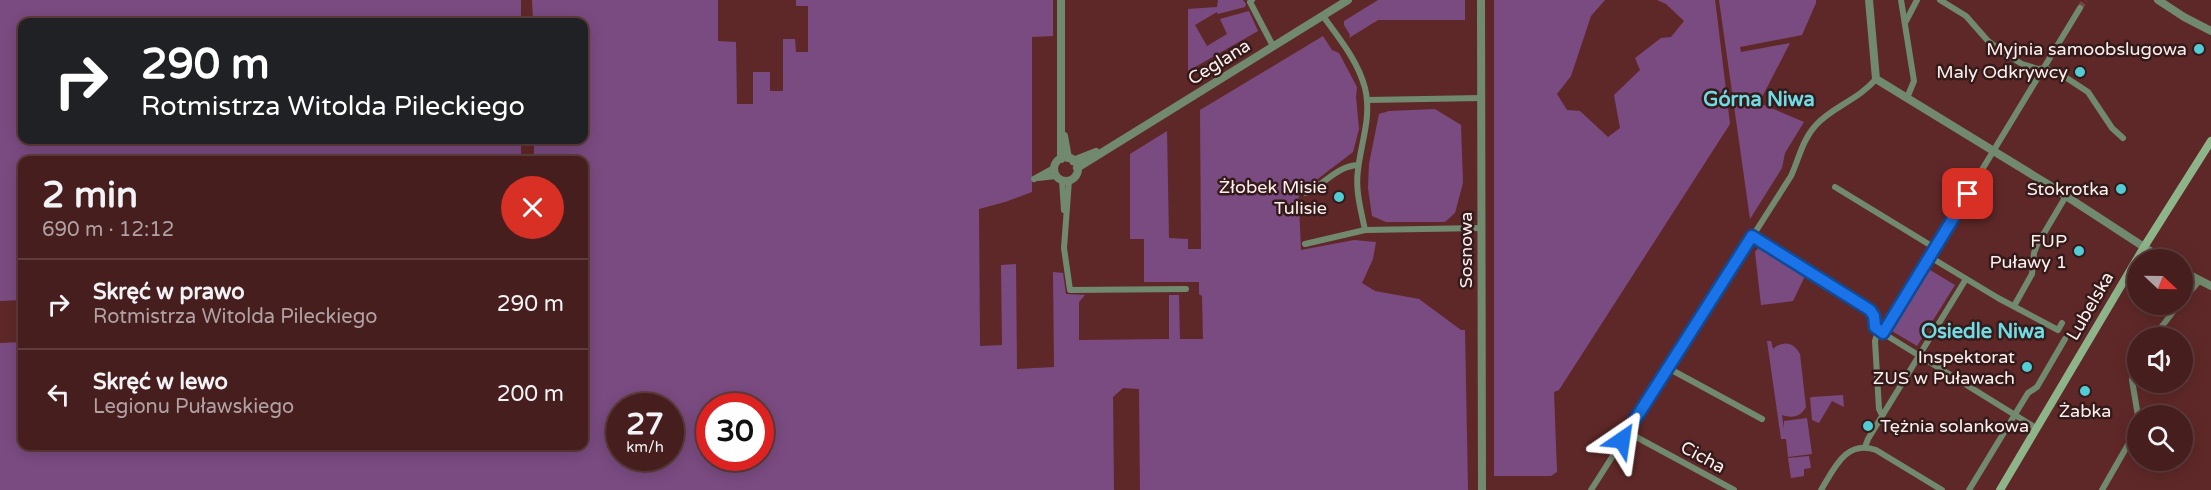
<!DOCTYPE html>
<html lang="pl">
<head>
<meta charset="utf-8">
<style>
  :root { --surface:#471e1e; --page:#512b2b; --text:#f1f3f6; --muted:#b0a2a4; --line:#5f3c3c }
  body { margin:0; font-family:"Varela Round",sans-serif; background:var(--page); color:var(--text); height:100vh; display:flex; flex-direction:column; font-size:22px; white-space:nowrap }
  * { box-sizing:border-box; margin:0 }
  p { font-size:20px; color:var(--muted) }
  .icon { flex:none; width:33px; height:33px; fill:none; stroke:currentColor; stroke-width:2; stroke-linecap:round; stroke-linejoin:round }
  .map { position:relative; flex:1; overflow:hidden }
  .drawer { position:absolute; left:18px; top:156px; width:570px; height:294px; display:flex; flex-direction:column; background:var(--surface); border-radius:12px; box-shadow:0 3px 15px #0003,0 0 0 2px var(--line) }
  .drawer>* { flex:none }
  .hud { position:absolute; left:18px; top:18px; width:570px; height:126px; border-radius:12px; box-shadow:0 3px 15px #0003,0 0 0 2px var(--line); background:#202124; color:#fff; overflow:hidden }
  .needle { width:39px; rotate:112deg }
  .buttons { position:absolute; left:2127px; top:249px; display:grid; gap:12px }
  .buttons a { display:grid; place-items:center; width:66px; height:66px; border-radius:50%; background:var(--surface); box-shadow:0 3px 15px #0003,0 0 0 2px var(--line); font-size:30px }
  .speed { position:absolute; left:606px; top:393px; display:flex; gap:12px; font-size:30px; font-weight:700; text-align:center }
  .speed>* { display:grid; place-content:center; width:78px; height:78px; border-radius:50%; background:var(--surface); box-shadow:0 3px 15px #0003,0 0 0 2px var(--line); line-height:1 }
  .speed small { font-size:15px; font-weight:400 }
  .speed .limit { border:9px solid #d22; background:#fff; color:#111 }
  .pin { position:absolute; display:grid; place-items:center; width:51px; height:51px; color:#fff; margin:-26px; border-radius:12px; box-shadow:0 3px 9px #0006 }
  .me { position:absolute; width:66px; margin:-33px; rotate:32deg; stroke-linejoin:round; filter:drop-shadow(0 0 4px #0008) }
  .turn { display:flex; align-items:center; gap:21px; height:126px; padding:0 24px; font-size:27px }
  .turn .icon { width:78px; height:78px; stroke-width:2.5 }
  .turn b { display:block; font-size:42px; line-height:51px }
  .round { display:grid; place-items:center; flex:none; width:63px; height:63px; border-radius:32px; background:var(--page) }
  .summary { display:flex; align-items:center; justify-content:space-between; height:102px; padding:0 24px }
  h1 { font-size:36px; font-weight:700; line-height:45px }
  ul { padding:0; list-style:none }
  li { display:flex; align-items:center; gap:18px; height:90px; padding:0 24px; border-top:2px solid var(--line) }
  li div { flex:1 }
  li b { display:block; font-size:22px }
  li em { font-style:normal }
  .map>svg:first-child { display:block }
</style>
</head>
<body>
<div class="map">
<svg width="2211" height="490" viewBox="0 0 2211 490">
  <rect width="100%" height="100%" fill="#5f2828"/>
  <!-- green -->
  <g fill="#7a4b81" fill-rule="evenodd">
    <polygon points="0,0 521,0 521,22 22,22 22,140 521,140 521,160 22,160 22,300 0,301"/>
    <path d="M532,0H718V41L736,42L737,104H753V72H770V91H783V39H795L796,52H808V6H796V0H1053V36L1032,37V192L1005,202L979,209L980,346L1002,345L1001,265L1016,264L1017,369L1054,367L1053,272L1063,273L1066,294L1085,295L1079,302V340L1169,339V295H1179L1180,339H1203L1202,296L1199,294V282H1144V239H1130V154L1167,131L1169,238L1188,239V249H1201L1200,110L1323,36L1332,50L1339,53L1357,87L1356,97L1359,129L1353,152L1315,181L1298,184L1301,250L1354,240L1376,242L1373,259L1362,283L1375,291L1419,299L1461,330H1465L1468,490H1140L1139,389L1123,388L1113,397L1114,490H0V343L22,342V446H584V160H534V140H584V22H533ZM620,406H670V458H620ZM710,406H760V458H710Z"/>
    <polygon points="1218,0 1243,0 1246,4 1245,7 1218,14 1217,12 1195,25 1207,46 1227,34 1220,19 1249,11 1258,31 1188,71 1188,9 1217,7"/>
    <polygon points="1378,0 1465,0 1465,20 1378,20 1349,38 1350,35 1344,25 1344,21"/>
    <polygon points="1494,0 1605,0 1591,16 1571,76 1557,94 1567,110 1580,111 1608,137 1620,128 1614,95 1640,70 1635,58 1661,38 1671,37 1684,21 1666,4 1657,0 1715,0 1717,15 1730,124 1559,390 1554,392 1557,472 1551,476 1494,476"/>
    <polygon points="1719,0 1816,0 1816,3 1802,35 1740,47 1741,52 1790,43 1759,103 1804,122 1785,153 1782,168 1750,219"/>
    <polygon points="1435,109 1461,125 1463,183 1455,213 1445,222 1386,222 1372,216 1368,188 1369,164 1379,114 1389,111"/>
    <polygon points="1758,248 1805,276 1793,301 1761,305 1755,252"/>
    <polygon points="1930,270 1955,285 1917,346 1892,331"/>
    <path d="M1767,341H1771L1773,349C1783,340 1794,342 1800,354L1806,407C1800,418 1791,418 1782,415L1784,429V421L1807,418L1812,454L1788,457L1786,439H1781Z"/>
    <polygon points="1843,395 1844,407 1832,401 1819,423 1812,420 1810,398 1812,397"/>
    <polygon points="1809,456 1811,468 1804,469 1804,476 1791,478 1788,458"/>
  </g>
  <g fill="none" stroke-linecap="round" stroke-linejoin="round">
    <!-- minor-tunnel -->
    <polyline stroke="#774646" stroke-width="6" stroke-dasharray="6 3" stroke-linecap="butt" points="2080,8 2085,0"/>
    <!-- minor -->
    <g stroke="#71896f" stroke-width="6">
      <polyline points="1252,0 1250,2 1273,46"/>
      <polyline points="1901,0 1914,81 1907,98"/>
      <polyline points="1940,0 1966,16 1988,41 2007,55 2022,64 2038,69 2045,68 2062,75 2088,92 2112,128 2123,138"/>
      <path d="M1323,16C1339,38 1358,61 1365,88C1372,117 1361,142 1358,170C1355,190 1361,210 1365,230"/>
      <polyline points="1906,21 1917,0"/>
      <polyline points="1367,100 1482,98"/>
      <polyline points="1038,178 1056,176"/>
      <polyline points="1034,179 1054,168"/>
      <polyline points="1062,180 1064,210"/>
      <polyline points="1069,180 1064,248 1070,290 1186,289"/>
      <polyline points="1835,187 1935,248"/>
      <path d="M1306,193C1325,184 1337,166 1358,165"/>
      <polyline points="1752,236 1873,312 1875,327 1878,331 1875,341 1879,409 1882,415"/>
      <polyline points="1305,244 1365,230 1481,228"/>
      <polyline points="1930,257 1998,298 2058,330 2062,323"/>
      <polyline points="2182,301 2199,281"/>
      <polyline points="2014,306 2032,274 2034,253 2037,245 2066,196"/>
      <polyline points="1881,332 2036,428"/>
      <polyline points="1883,333 2080,8"/>
      <polyline points="2153,338 2179,304"/>
      <polyline points="2138,361 2132,380 2138,416"/>
      <polyline points="1668,368 1762,419"/>
      <polyline points="1627,432 1734,490"/>
      <polyline points="1865,447 1868,439 1966,279"/>
      <path d="M1591,490L1791,176C1799,159 1802,140 1816,125C1832,107 1858,100 1876,79"/>
      <path d="M1821,490C1834,469 1846,439 1876,450L1942,490"/>
      <polyline points="1969,490 2028,393 2037,387 2065,339"/>
      <polyline points="2102,490 2133,436 2138,423"/>
    </g>
    <!-- tertiary -->
    <g stroke="#71896f" stroke-width="8">
      <polyline points="1481,0 1482,490"/>
      <polyline points="1869,0 1876,79 2049,185 2164,260"/>
      <polyline points="2158,0 2184,17 2211,31"/>
      <polyline points="1064,136 1068,158"/>
      <circle cx="1066" cy="169" r="12"/>
      <polyline points="1061,159 1061,0"/>
      <polyline points="1073,161 1096,152"/>
      <polyline points="1077,168 1348,0"/>
      <polyline points="2182,271 2211,286"/>
    </g>
    <!-- secondary -->
    <polyline stroke="#8eb48a" stroke-width="8" points="2000,490 2144,247 2211,141"/>
  </g>
  <g fill="none" stroke-linecap="round" stroke-linejoin="round">
    <defs>
      <polyline id="route" points="1622,440 1752,236 1870,310 1874,316 1875,327 1883,333 1968,194"/>
    </defs>
    <!-- route casing -->
    <use href="#route" stroke="#114b97" stroke-width="15"/>
    <!-- route -->
    <use href="#route" stroke="#1a73e8" stroke-width="10"/>
  </g>
  <!-- markers -->
  <g fill="#52ccd5" stroke="#341b1a" stroke-width="2">
    <circle cx="2199" cy="49" r="6"/>
    <circle cx="2080" cy="72" r="6"/>
    <circle cx="2121" cy="189" r="6"/>
    <circle cx="1339" cy="197" r="6"/>
    <circle cx="2079" cy="251" r="6"/>
    <circle cx="2027" cy="367" r="6"/>
    <circle cx="2085" cy="391" r="6"/>
    <circle cx="1868" cy="426" r="6"/>
  </g>
  <g text-anchor="middle" stroke-width="5" stroke-linejoin="round" paint-order="stroke">
    <!-- poi labels -->
    <g font-size="18" fill="#feefee" stroke="#341b1a" text-anchor="end">
      <text x="2187" y="55">Myjnia samoobslugowa</text>
      <text x="2068" y="78">Maly Odkrywcy</text>
      <text x="1327" y="193">Żłobek Misie<tspan x="1327" dy="21">Tulisie</tspan></text>
      <text x="2109" y="195">Stokrotka</text>
      <text x="2067" y="247">FUP<tspan x="2067" dy="21">Puławy 1</tspan></text>
      <text x="2015" y="363">Inspektorat<tspan x="2015" dy="21">ZUS w Puławach</tspan></text>
      <text x="2085" y="417" text-anchor="middle">Żabka</text>
      <text x="1880" y="432" text-anchor="start">Tężnia solankowa</text>
    </g>
    <!-- street labels -->
    <g font-size="18" fill="#feefee" stroke="#341b1a">
      <text transform="translate(1219 62) rotate(-32)" y="6">Ceglana</text>
      <text transform="translate(1466 250) rotate(-90)" y="6">Sosnowa</text>
      <text transform="translate(2090 306) rotate(-60)" y="6">Lubelska</text>
      <text transform="translate(1703 457) rotate(28)" y="6">Cicha</text>
    </g>
    <!-- neighbourhood labels -->
    <g font-size="20" font-weight="bold" fill="#6fdbe4" stroke="#341b1a">
      <text x="1759" y="106">Górna Niwa</text>
      <text x="1983" y="338">Osiedle Niwa</text>
    </g>
  </g>
</svg>
<div class="buttons">
<a><svg class="needle" viewBox="-14 -14 28 28"><path d="M0-13l5 13h-10z" fill="#e53935"/><path d="M0 13l5-13h-10z" fill="#b0a2a4"/></svg></a>
<a><svg class="icon" aria-label="sound" viewBox="0 0 24 24"><path d="M4 9h4l5-4v14l-5-4H4zM17 9q2 3 0 6"/></svg></a>
<a><svg class="icon" aria-label="search" viewBox="0 0 24 24"><circle cx="10" cy="10" r="6"/><path d="M15 15l6 6"/></svg></a>
</div>
<div class="speed"><div>27<small>km/h</small></div><div class="limit">30</div></div>
<div class="pin" style="left:1968px;top:194px;background:#d93025"><svg class="icon" aria-label="arrive" viewBox="0 0 24 24"><path d="M6 21V4h12l-3 4 3 4H6"/></svg></div>
<svg class="me" style="left:1622px;top:440px" viewBox="-20 -20 40 40"><path d="M0-17L14 15 0 8-14 15z" fill="#1a73e8" stroke="#fff" stroke-width="4"/></svg>
<div class="hud">
<div class="turn"><svg class="icon" aria-label="right" viewBox="0 0 24 24"><path d="M7 20v-9h11M14 6l5 5-5 5"/></svg><div><b>290 m</b>Rotmistrza Witolda Pileckiego</div></div>
</div>
<section class="drawer">
<div class="summary"><div><h1>2 min</h1><p>690 m · 12:12</p></div><a class="round" style="background:#d93025;color:#fff"><svg class="icon" aria-label="close" viewBox="0 0 24 24"><path d="M6 6l12 12M18 6L6 18"/></svg></a></div>
<ul>
<li><svg class="icon" aria-label="right" viewBox="0 0 24 24"><path d="M7 20v-9h11M14 6l5 5-5 5"/></svg><div><b>Skręć w prawo</b><p>Rotmistrza Witolda Pileckiego</p></div><em>290 m</em></li>
<li><svg class="icon" aria-label="left" viewBox="0 0 24 24"><path d="M17 20v-9H6M10 6l-5 5 5 5"/></svg><div><b>Skręć w lewo</b><p>Legionu Puławskiego</p></div><em>200 m</em></li>
</ul>
</section>
</div>
</body>
</html>
